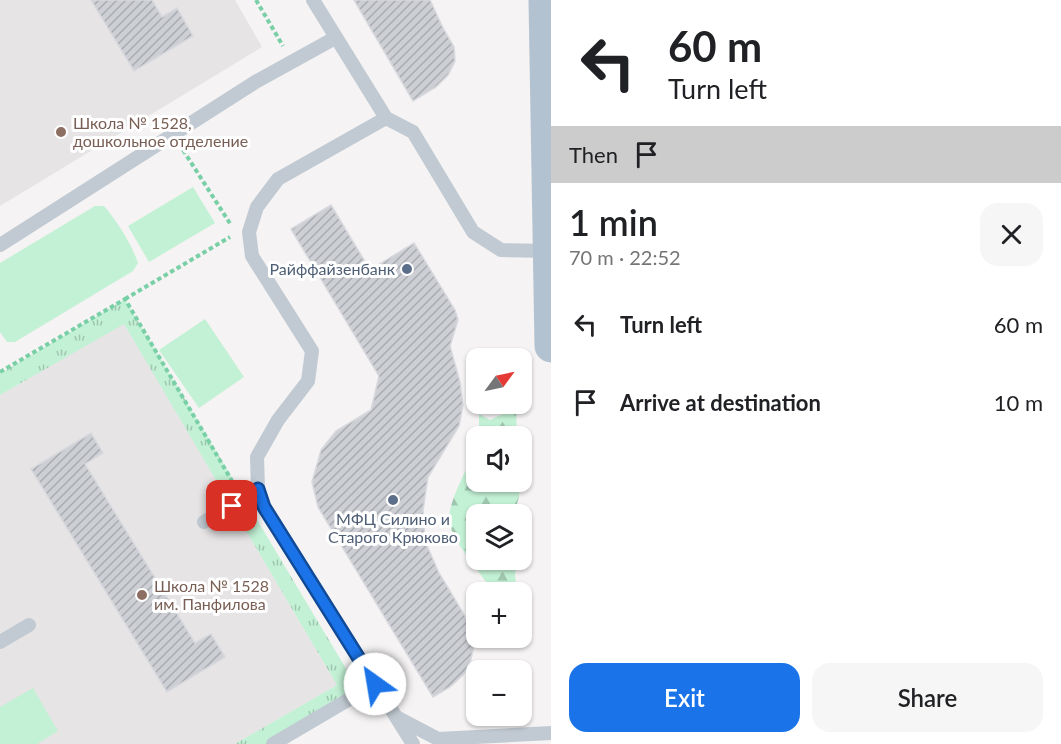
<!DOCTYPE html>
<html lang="en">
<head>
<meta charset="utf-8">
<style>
  :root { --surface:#fff; --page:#f6f6f6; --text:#202124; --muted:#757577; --accent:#1a73e8 }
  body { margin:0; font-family:Lato,sans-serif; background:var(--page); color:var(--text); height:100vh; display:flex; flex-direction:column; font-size:22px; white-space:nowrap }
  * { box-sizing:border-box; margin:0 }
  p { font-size:20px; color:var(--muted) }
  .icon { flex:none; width:33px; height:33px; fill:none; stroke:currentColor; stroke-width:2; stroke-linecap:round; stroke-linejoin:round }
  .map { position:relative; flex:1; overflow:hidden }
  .panel { display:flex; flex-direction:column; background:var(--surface); width:510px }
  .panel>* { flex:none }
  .guide { background:#fff; color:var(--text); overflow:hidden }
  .needle { width:39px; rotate:57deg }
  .fabs { position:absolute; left:466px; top:348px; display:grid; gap:12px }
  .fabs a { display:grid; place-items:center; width:66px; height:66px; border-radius:12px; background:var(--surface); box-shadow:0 2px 4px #0004; font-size:30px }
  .pin { position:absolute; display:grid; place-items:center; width:51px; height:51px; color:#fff; margin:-26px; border-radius:12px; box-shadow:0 3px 9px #0006 }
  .me { position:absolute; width:66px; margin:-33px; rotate:328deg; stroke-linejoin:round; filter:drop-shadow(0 0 4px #0008) }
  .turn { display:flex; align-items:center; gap:21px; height:126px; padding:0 18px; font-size:27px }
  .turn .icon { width:78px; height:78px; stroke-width:2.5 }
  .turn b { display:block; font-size:42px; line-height:51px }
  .then { display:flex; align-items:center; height:57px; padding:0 18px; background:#0003; gap:12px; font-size:22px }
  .round { display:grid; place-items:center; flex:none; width:63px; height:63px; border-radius:18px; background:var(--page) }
  .headline { display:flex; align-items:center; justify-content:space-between; height:102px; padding:0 18px }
  h1 { font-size:36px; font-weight:600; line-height:45px }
  .button { display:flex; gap:12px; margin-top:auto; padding:12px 18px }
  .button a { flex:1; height:69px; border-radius:18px; background:var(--accent); color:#fff; font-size:24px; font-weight:600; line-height:69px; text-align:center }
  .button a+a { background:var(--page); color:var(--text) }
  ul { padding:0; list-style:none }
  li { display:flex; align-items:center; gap:18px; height:78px; padding:0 18px }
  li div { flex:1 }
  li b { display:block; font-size:22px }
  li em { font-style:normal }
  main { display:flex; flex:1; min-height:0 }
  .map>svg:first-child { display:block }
</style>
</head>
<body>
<main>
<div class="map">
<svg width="551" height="744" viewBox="0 0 551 744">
  <defs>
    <pattern id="grass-tufts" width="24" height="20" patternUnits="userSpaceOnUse" patternTransform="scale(1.5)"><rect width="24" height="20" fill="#c3f1d5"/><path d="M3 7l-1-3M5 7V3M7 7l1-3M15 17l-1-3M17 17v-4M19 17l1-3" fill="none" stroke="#a0c6b0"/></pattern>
    <pattern id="forest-firs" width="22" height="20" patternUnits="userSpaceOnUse" patternTransform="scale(1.5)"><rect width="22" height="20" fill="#c3f1d5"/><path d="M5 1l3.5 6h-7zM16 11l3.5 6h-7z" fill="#a0c6b0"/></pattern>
    <pattern id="building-hatch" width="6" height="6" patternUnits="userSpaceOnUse" patternTransform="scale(1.5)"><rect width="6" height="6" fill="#cdcfd5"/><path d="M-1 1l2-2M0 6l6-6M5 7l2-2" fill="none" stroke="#a8abb0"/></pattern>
  </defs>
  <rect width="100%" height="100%" fill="#f5f3f3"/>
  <!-- education -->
  <g fill="#e6e4e5">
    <polygon points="0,0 235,0 262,47 0,206"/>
    <polygon points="124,323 337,685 235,744 0,744 0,395"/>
  </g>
  <!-- grass -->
  <polygon fill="url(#grass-tufts)" points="125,299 360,692 273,744 235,744 337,685 124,324 0,395 0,374"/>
  <!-- forest -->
  <g fill="url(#forest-firs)">
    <polygon points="516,408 517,436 479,436 479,414 490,420"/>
    <path d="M477,452V482H520L519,497L514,514H477V560H520L515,573L516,586L512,592L490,588C480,571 450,539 449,520C449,506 457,489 463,476C467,467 474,461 477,452Z"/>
  </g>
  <!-- green -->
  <g fill="#c3f1d5">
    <polygon points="193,187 215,223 149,262 128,226"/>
    <path d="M95,206H104C117,221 131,243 138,263L133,271L15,342H7L0,332V263Z"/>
    <polygon points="205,319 244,377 199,408 159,350"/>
    <polygon points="33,688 58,731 37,744 0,744 0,707"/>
  </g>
  <!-- building -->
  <g fill="url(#building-hatch)" stroke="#d7d9de" stroke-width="1.5">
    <polygon points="91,0 152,0 162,17 177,8 193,36 134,71"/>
    <polygon points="354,0 430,0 443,28 454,47 455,61 448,75 436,87 413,101"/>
    <polygon points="331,205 370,270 414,243 455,310 458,320 450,346 460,382 463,405 459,426 428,477 423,510 425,541 439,573 474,631 474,646 470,663 463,675 450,687 433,697 318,507 312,482 321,450 336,431 371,410 379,376 291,229"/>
    <polygon points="91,433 103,453 85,464 195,643 211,634 225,657 167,692 31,469"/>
  </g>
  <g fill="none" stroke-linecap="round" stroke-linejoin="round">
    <!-- path -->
    <g stroke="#7ad0a6" stroke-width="4" stroke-dasharray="4.5 3" stroke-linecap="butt">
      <polyline points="256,0 283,46"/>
      <polyline points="183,150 231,225"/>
      <polyline points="125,299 230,237"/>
      <polyline points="0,372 125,299 232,481"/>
    </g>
    <!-- lane -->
    <g stroke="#c1cad2" stroke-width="14">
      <polyline points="313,0 386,118 413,132 473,232 501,250 549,251"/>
      <polyline points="386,118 278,179 257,207 249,232 252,256 312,351 308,381 278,420 257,457 258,489 264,507 413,744"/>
      <polyline points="0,245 257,81 335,38"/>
      <polyline points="204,522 258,489"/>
      <polyline points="0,642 29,625"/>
      <polyline points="398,718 438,739 551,733"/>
      <polyline points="273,744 375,684"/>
    </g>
    <!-- primary -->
    <polyline stroke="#b3c2d1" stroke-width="33" points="545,0 551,346"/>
  </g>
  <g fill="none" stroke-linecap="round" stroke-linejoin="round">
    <defs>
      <polyline id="route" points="232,506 258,489 264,507 375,684"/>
    </defs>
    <!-- route casing -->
    <use href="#route" stroke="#114b97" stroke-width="15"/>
    <!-- route -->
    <use href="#route" stroke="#1a73e8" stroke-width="10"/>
  </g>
  <!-- markers -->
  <g fill="#8d6e63" stroke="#fff" stroke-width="2">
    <circle cx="61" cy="132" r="6"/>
    <circle cx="142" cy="595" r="6"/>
  </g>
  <g fill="#5c6f8a" stroke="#fff" stroke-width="2">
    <circle cx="407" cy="269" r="6"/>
    <circle cx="393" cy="500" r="6"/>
  </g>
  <g text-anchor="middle" stroke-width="6" stroke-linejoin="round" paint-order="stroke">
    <!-- education labels -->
    <g font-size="16" fill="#785e54" stroke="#fff" text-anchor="start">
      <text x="73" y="129">Школа № 1528,<tspan x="73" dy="18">дошкольное отделение</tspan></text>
      <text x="154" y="592">Школа № 1528<tspan x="154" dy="18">им. Панфилова</tspan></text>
    </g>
    <!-- service labels -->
    <g font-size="16" fill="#4e5e75" stroke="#fff" text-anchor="end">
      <text x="395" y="275">Райффайзенбанк</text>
      <text x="393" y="525" text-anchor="middle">МФЦ Силино и<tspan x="393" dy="18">Старого Крюково</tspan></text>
    </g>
  </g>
</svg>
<div class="fabs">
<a><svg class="needle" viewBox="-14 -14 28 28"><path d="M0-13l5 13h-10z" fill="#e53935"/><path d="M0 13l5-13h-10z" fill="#757577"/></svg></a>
<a><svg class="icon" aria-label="sound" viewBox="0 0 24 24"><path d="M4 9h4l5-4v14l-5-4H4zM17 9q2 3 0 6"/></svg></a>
<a><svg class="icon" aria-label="layers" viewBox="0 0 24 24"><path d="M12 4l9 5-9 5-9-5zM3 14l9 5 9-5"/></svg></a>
<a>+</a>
<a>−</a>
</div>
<div class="pin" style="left:232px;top:506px;background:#d93025"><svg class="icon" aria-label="arrive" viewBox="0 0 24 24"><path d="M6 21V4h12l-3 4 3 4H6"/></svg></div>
<svg class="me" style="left:375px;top:684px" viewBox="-20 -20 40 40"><circle r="19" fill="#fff"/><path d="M0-13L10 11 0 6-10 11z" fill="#1a73e8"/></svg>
</div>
<section class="panel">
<div class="guide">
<div class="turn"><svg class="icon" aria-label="left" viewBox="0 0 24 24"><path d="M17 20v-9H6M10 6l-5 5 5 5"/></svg><div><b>60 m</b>Turn left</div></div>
<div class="then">Then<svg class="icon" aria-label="arrive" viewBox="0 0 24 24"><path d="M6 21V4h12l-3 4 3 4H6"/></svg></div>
</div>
<div class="headline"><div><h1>1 min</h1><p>70 m · 22:52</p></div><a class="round"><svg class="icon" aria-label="close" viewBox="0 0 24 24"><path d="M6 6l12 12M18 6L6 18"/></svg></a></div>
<ul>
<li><svg class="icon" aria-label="left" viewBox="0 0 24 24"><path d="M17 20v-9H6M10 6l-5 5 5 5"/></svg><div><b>Turn left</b></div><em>60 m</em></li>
<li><svg class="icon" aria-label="arrive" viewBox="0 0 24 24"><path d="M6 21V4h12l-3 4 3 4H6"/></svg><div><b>Arrive at destination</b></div><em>10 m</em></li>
</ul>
<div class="button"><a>Exit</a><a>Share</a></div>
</section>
</main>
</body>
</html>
